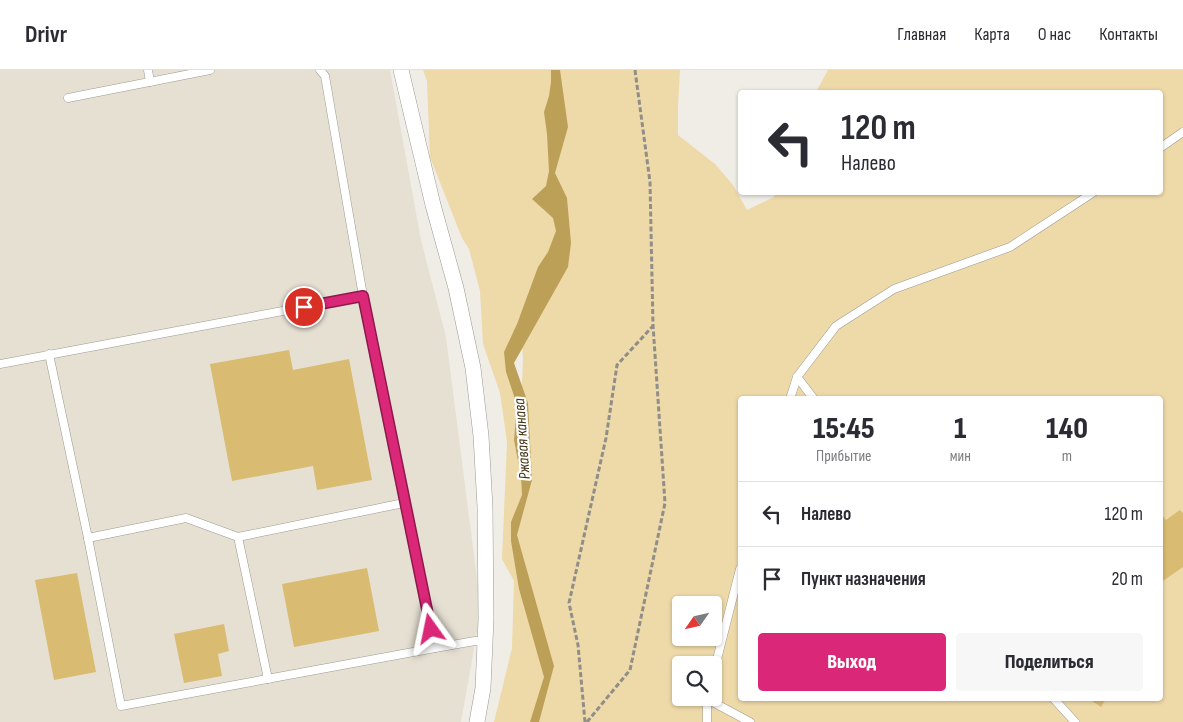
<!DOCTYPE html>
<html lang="ru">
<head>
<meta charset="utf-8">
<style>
  :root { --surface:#fff; --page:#f7f7f7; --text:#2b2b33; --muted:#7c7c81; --line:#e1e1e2; --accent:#db2777 }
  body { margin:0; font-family:"Sofia Sans Condensed",sans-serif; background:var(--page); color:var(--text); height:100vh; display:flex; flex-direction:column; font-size:19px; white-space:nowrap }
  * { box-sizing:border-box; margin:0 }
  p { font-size:16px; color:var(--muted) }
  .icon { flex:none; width:28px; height:28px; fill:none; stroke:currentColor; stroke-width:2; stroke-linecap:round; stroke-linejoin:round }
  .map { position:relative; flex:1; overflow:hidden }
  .drawer { position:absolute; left:738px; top:326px; width:425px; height:305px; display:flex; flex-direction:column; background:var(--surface); border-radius:5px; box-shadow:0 1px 4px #0004 }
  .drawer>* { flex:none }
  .banner { position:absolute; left:738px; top:20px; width:425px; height:105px; border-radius:5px; box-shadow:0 1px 4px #0004; background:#fff; color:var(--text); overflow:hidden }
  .needle { width:32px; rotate:236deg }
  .fabs { position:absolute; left:672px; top:526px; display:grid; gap:10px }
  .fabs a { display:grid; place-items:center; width:50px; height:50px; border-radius:5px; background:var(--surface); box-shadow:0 1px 4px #0004; font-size:25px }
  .pin { position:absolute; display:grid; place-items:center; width:42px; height:42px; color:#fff; margin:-21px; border:2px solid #fff; border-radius:50%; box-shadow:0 1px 5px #0007 }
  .me { position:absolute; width:55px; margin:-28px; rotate:348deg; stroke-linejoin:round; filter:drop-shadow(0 0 4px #0008) }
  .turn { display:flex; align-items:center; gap:18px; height:105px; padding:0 20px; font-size:22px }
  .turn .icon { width:65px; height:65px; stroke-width:2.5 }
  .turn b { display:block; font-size:35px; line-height:42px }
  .eta { display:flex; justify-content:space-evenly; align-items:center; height:85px; text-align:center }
  .eta b { font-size:30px; font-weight:800; line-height:35px }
  .primary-button { display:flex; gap:10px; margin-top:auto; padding:10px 20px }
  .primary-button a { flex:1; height:58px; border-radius:5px; background:var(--accent); color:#fff; font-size:20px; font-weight:800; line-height:58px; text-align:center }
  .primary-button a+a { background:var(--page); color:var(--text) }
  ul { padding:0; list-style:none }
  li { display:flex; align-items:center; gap:15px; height:65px; padding:0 20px; border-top:1px solid var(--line) }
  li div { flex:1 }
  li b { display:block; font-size:19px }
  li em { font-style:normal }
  header { display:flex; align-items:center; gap:30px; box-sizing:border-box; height:70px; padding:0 25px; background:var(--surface); border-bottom:1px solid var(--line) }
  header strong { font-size:24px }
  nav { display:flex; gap:28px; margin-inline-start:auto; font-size:18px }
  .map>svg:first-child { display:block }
</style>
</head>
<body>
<header>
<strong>Drivr</strong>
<nav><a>Главная</a><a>Карта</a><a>О нас</a><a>Контакты</a></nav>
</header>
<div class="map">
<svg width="1183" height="652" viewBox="0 0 1183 652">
  <rect width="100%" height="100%" fill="#f0ede7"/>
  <!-- built -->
  <polygon fill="#e6e0d3" points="0,0 390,0 421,170 446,267 481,540 461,652 0,652"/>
  <!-- green -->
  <path fill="#eed9a8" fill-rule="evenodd" d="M423,0H680L678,36V65L715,94L733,115L747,140L774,127L775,122H1160V22H816L828,0H1183V652H494L512,578L514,511L502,489L507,372L500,323L483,274L480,221L469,179L462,168L430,87L427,11ZM520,246L523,289L519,392L514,370L516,346L514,326L506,302L517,254ZM740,329H1160V629H740ZM681,535H714V568H681ZM681,595H714V628H681Z"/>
  <!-- water -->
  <polygon fill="#bda057" points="551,0 560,0 568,57 555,103 567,128 571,173 568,197 514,293 528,333 532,410 517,465 554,596 539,652 530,652 544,607 519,519 511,471 511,452 522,425 521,407 514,370 516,346 514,326 506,302 504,282 517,254 538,197 548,182 556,161 553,148 532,129 546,116 549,101 547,64 544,42 549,26 551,12"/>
  <!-- building -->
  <g fill="#d9bb71">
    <polygon points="289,280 293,300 349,289 372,410 317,420 313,396 232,411 210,294"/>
    <polygon points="1180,440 1183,443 1183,497 1160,513 1160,442 1166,450"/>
    <polygon points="367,498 379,561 294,577 282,514"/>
    <polygon points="77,503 96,602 54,610 35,510"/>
    <polygon points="224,554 229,581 218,584 222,606 184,613 174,564"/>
    <polygon points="1089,629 1106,629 1101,637"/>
  </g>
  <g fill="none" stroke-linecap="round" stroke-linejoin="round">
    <defs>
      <g id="lane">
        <polyline points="148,0 150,12"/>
        <polyline points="320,0 325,6 363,226 435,578"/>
        <polyline points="68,28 210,0"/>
        <polyline points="1160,78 1183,62"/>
        <polyline points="49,284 88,468 121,636 435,578 475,571 485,572"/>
        <polyline points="0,294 363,226"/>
        <polyline points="797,307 814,329"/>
        <polyline points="790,329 797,307 836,256 894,219 1010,177 1094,122"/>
        <polyline points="238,467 268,609"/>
        <polyline points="88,468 186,448 238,467 404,433"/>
        <polyline points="714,601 740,499"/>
        <polyline points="707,628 707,652"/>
        <polyline points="707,629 750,652"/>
        <polyline points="1054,629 1075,652"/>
      </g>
      <polyline id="street" points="401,0 433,135 456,218 473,298 481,366 485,437 486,549 483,618 477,652"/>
    </defs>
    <!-- lane casing -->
    <use href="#lane" stroke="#9c9a94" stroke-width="9"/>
    <!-- street casing -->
    <use href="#street" stroke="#9c9a94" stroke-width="16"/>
    <!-- path -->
    <g stroke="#908e89" stroke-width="3" stroke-dasharray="5 2.5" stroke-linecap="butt">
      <polyline points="585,652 578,575 569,533 606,368 617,295 653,256"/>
      <polyline points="587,652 630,600 665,433 653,255 650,112 635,0"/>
    </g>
    <!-- lane -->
    <use href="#lane" stroke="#fff" stroke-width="8"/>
    <!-- street -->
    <use href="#street" stroke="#fff" stroke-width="15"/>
  </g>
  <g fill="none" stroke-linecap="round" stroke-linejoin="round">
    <defs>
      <polyline id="route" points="304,237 363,226 431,559"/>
    </defs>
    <!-- route casing -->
    <use href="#route" stroke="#8e194d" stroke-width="12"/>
    <!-- route -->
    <use href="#route" stroke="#db2777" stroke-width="9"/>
  </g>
  <g text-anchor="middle" stroke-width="4.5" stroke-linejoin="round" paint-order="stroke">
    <!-- water labels -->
    <g font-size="16" font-style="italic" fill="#403312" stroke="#fff">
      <text transform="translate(521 369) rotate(-94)" y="6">Ржавая канава</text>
    </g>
  </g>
</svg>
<div class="fabs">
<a><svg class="needle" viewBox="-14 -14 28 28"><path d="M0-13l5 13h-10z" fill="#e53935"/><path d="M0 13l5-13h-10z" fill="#7c7c81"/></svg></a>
<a><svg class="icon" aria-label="search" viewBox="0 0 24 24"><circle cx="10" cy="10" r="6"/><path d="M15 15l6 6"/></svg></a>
</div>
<div class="pin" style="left:304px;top:237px;background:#d93025"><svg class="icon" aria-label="arrive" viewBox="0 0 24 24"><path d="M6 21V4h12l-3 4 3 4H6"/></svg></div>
<svg class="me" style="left:431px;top:559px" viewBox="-20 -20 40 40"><path d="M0-17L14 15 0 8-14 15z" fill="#db2777" stroke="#fff" stroke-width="4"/></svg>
<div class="banner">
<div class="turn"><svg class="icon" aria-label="left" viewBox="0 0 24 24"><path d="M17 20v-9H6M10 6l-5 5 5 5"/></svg><div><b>120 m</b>Налево</div></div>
</div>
<section class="drawer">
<div class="eta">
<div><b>15:45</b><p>Прибытие</p></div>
<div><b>1</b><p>мин</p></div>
<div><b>140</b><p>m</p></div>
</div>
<ul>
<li><svg class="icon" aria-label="left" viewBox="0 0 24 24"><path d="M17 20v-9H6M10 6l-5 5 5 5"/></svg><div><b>Налево</b></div><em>120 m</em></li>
<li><svg class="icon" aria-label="arrive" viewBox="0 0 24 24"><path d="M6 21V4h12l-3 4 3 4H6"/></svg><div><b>Пункт назначения</b></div><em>20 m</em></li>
</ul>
<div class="primary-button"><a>Выход</a><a>Поделиться</a></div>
</section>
</div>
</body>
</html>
